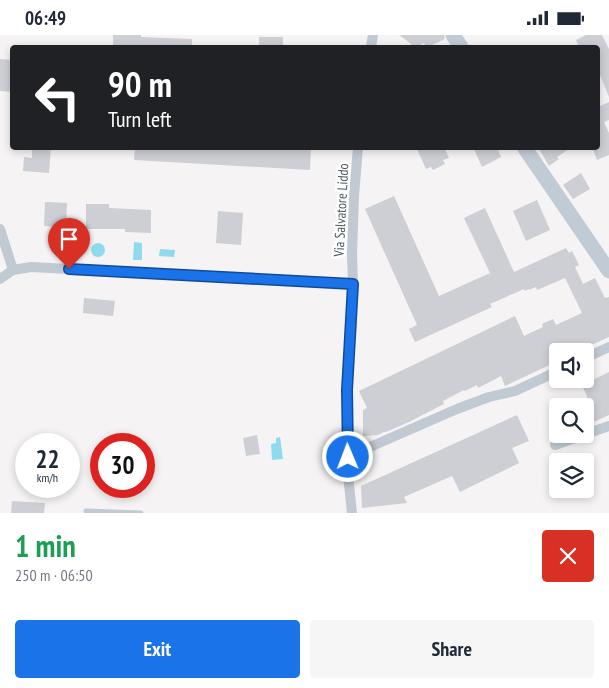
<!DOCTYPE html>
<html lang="en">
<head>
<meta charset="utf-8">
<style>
  :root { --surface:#fff; --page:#f6f6f7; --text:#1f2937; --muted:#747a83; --accent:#1a73e8 }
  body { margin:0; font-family:"PT Sans Narrow",sans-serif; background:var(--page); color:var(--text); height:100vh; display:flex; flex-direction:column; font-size:19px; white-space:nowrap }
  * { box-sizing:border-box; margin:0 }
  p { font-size:16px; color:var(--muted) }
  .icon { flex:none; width:28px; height:28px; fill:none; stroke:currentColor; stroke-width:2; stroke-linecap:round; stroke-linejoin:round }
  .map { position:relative; height:478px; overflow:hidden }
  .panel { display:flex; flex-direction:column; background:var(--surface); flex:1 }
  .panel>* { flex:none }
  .banner { position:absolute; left:10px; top:10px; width:590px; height:105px; border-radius:5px; box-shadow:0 2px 8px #0003; background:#202124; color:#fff; overflow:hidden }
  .buttons { position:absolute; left:549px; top:308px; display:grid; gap:10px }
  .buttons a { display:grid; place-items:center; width:45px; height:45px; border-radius:5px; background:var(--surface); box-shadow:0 2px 8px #0003; font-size:25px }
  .speed { position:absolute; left:15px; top:398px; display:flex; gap:10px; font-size:25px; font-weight:700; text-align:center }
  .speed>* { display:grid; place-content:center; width:65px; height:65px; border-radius:50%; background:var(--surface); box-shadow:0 2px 8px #0003; line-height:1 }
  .speed small { font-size:12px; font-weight:400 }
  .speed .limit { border:8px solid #d22; background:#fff; color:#111 }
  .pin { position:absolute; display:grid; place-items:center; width:42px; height:42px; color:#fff; margin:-51px -21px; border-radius:50% 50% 50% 0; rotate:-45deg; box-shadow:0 0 5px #0007 }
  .pin .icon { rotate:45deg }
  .me { position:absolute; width:55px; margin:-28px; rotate:359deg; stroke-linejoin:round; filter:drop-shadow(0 0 4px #0008) }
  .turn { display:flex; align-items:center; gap:18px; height:105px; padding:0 15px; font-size:22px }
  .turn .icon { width:65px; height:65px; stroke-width:2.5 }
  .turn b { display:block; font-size:35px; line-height:42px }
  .round { display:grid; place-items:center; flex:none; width:52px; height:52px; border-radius:5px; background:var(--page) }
  .summary { display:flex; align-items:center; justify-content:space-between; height:85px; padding:0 15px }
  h1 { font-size:30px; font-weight:700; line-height:38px; color:#1e9e55 }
  .action { display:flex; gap:10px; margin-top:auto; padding:10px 15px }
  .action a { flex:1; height:58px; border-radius:5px; background:var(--accent); color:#fff; font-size:20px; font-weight:700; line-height:58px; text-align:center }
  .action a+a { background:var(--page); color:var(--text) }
  .status { display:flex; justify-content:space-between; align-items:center; height:35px; padding:0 25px; background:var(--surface); direction:ltr }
  .status svg { height:14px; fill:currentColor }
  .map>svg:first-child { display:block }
</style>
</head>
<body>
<div class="status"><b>06:49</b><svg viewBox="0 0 49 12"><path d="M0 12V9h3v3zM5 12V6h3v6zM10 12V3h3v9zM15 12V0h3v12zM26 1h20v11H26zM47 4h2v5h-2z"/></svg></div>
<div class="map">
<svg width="609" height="478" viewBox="0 0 609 478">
  <rect width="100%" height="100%" fill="#f5f3f3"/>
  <!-- water -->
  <g fill="#90daee">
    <polygon points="134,207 142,208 142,225 133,225"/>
    <circle cx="98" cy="215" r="7"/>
    <polygon points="160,214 175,215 174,222 159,221"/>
    <polygon points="280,402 283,424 272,425 271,409 276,408 276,403"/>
  </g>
  <!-- building -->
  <g fill="#cdcfd5">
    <polygon points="113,0 141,0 141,2 192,4 192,12 113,12"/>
    <polygon points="399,0 444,0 445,4 428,12 426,12 424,8 416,12 412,12 410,8"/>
    <polygon points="586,0 602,0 609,14 609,62 598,35 598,12 579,12 576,5"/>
    <rect x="259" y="2" width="24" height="10"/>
    <polygon points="0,24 12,25 12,57 0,56"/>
    <polygon points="609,67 609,85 604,87 609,98 609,120 597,125 592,112 598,112 598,71 598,72"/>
    <polygon points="32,112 51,112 49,138 23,136 24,122 32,123"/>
    <polygon points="135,112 311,112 310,135 134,125"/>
    <polygon points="416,112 444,112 449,123 443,125 445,129 433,135 431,132 426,134"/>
    <polygon points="473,112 497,112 501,122 482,132"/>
    <polygon points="538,112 572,112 557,122 559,124 549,131"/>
    <polygon points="581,138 590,154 573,164 563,150"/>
    <polygon points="394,161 439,261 490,238 464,183 485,173 514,237 566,213 569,218 572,216 579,230 575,232 583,249 595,243 605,263 609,262 609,302 578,316 558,316 558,326 505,351 501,341 478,353 477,350 465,356 464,355 443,366 444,369 409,387 386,397 384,397 378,400 363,401 363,375 367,373 359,356 515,281 524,301 543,292 542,289 553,284 556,290 582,278 565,243 537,255 536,252 529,255 529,254 525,256 524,254 490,269 492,272 415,307 409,294 417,290 365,174"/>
    <polygon points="537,165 550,195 526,206 513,176"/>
    <polygon points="45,167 67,168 66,192 44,191"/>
    <polygon points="86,169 109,169 109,173 151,175 151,198 125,197 125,194 86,194"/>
    <polygon points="218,176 243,178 241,210 216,208"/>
    <polygon points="84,263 115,266 113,281 83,278"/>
    <polygon points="609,337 609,380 585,391 585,365 588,364 582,350"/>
    <polygon points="517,380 529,406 512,413 519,428 460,457 452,441 404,462 407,468 362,473 361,451"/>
    <polygon points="257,400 260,419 246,421 243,403"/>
    <polygon points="12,466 45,468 44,478 11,478"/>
  </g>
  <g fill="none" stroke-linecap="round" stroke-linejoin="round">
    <!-- lane -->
    <polyline stroke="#c1cad2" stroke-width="5" points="86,476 141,478"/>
    <!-- street -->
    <g stroke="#c1cad2" stroke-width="10">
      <polyline points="371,12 373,0"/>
      <polyline points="0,194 13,235"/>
      <polyline points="0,244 13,235 31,232 353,249"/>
      <polyline points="585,323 609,312"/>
      <polyline points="555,410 609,391"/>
      <polyline points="347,422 457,374 489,362 515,356 558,336"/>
      <polyline points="352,478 348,440 347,355 353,249 352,219 354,161 358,112"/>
    </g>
    <!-- secondary -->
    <g stroke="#c1cbd6" stroke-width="15">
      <polyline points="453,0 461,12"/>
      <polyline points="524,112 609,236"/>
    </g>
  </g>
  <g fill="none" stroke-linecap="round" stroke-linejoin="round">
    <defs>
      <polyline id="route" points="69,234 353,249 347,355 348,422"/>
    </defs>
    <!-- route casing -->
    <use href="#route" stroke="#114b97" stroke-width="12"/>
    <!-- route -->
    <use href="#route" stroke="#1a73e8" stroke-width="9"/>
  </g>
  <g text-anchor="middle" stroke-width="5" stroke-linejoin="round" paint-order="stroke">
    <!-- street labels -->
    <g font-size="14" fill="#4a5661" stroke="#fff">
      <text transform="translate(341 175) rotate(-87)" y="5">Via Salvatore Liddo</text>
    </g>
  </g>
</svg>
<div class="buttons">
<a><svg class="icon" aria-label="sound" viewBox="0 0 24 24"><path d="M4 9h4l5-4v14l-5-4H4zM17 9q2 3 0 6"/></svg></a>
<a><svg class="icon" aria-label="search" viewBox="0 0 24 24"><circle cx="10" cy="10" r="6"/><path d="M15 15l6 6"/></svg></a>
<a><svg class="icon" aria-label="layers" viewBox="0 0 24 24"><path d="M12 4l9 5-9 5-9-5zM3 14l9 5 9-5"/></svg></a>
</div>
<div class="speed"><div>22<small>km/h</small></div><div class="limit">30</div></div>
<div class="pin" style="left:69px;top:234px;background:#d93025"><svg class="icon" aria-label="arrive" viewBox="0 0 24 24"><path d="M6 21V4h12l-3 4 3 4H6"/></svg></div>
<svg class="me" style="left:348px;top:422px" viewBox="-20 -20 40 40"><circle r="17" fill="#1a73e8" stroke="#fff" stroke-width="3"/><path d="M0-11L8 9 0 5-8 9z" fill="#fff"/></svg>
<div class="banner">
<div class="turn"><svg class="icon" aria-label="left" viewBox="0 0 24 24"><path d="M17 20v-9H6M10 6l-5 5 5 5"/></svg><div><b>90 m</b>Turn left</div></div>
</div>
</div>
<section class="panel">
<div class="summary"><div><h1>1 min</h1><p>250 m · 06:50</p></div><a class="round" style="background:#d93025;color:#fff"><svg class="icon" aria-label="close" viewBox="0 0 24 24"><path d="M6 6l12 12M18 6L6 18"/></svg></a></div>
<div class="action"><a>Exit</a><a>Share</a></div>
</section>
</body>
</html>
